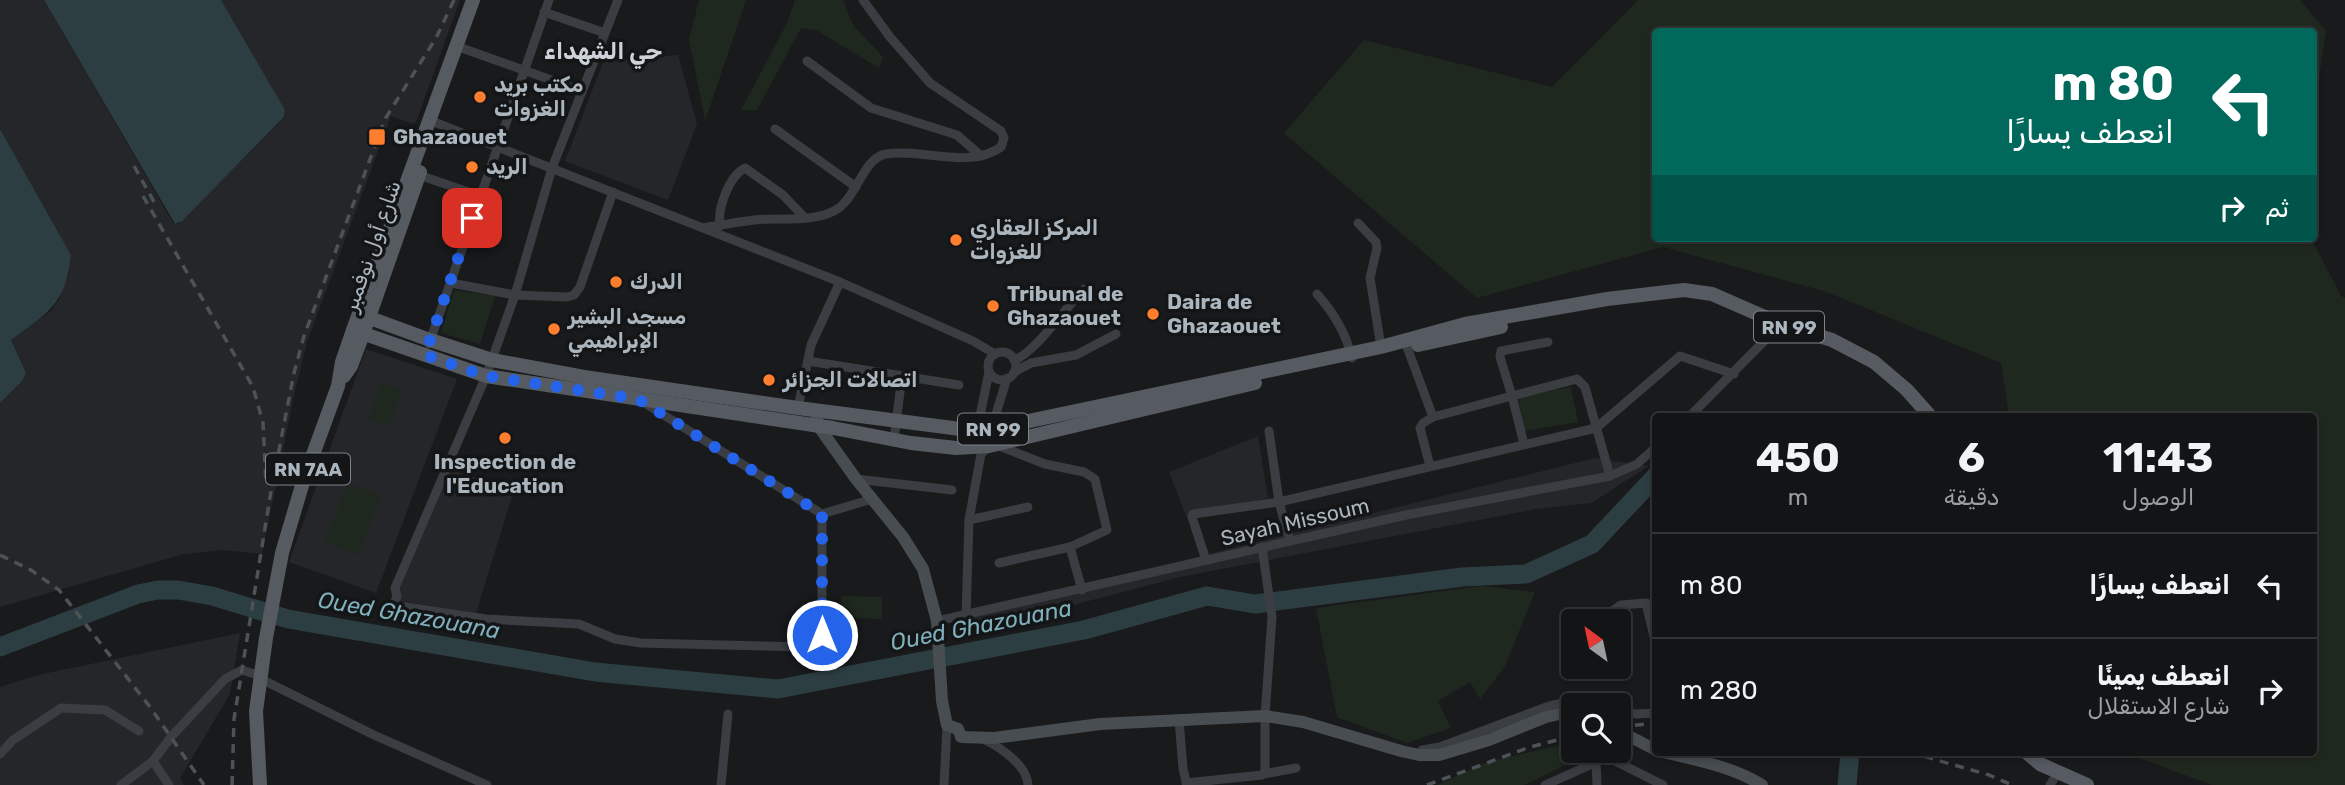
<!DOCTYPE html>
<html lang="ar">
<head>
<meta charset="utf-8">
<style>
  :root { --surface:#131415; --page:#202122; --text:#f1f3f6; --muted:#9d9ea0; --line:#323334 }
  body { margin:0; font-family:Rubik,"Noto Sans Arabic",sans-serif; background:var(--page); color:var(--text); direction:rtl; height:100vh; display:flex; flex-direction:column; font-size:26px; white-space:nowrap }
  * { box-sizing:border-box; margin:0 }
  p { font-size:23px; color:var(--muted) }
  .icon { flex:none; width:38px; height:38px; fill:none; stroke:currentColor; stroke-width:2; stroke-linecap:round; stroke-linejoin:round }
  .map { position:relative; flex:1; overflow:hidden; direction:ltr }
  .sheet { position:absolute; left:1652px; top:413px; width:665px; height:343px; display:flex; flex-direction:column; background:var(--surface); border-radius:7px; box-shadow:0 4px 10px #0003,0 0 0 2px var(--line); direction:rtl }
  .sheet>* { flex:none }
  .banner { position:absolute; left:1652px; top:28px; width:665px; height:214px; border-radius:7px; box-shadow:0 4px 10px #0003,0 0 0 2px var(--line); direction:rtl; background:#00695c; color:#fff; overflow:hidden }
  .needle { width:46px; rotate:327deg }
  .fabs { position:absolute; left:1561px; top:609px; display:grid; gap:14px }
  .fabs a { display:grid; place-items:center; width:70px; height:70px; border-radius:7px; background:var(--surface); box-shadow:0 4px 10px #0003,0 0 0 2px var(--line); font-size:35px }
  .pin { position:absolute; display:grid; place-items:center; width:60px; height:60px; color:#fff; margin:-30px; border-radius:14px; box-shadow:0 4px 10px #0006 }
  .me { position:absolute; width:77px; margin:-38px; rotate:0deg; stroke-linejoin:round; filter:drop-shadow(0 0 5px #0008) }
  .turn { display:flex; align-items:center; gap:24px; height:147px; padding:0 28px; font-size:32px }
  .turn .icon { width:91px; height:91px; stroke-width:2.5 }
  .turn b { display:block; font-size:49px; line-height:60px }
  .then { display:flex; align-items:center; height:66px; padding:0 28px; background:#0003; gap:14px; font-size:26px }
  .eta { display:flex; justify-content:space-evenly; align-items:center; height:119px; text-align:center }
  .eta b { font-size:42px; font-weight:700; line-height:49px }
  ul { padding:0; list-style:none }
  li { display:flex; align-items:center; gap:21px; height:105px; padding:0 28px; border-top:2px solid var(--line) }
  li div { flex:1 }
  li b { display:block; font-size:26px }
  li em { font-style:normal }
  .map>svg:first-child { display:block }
</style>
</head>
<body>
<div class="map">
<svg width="2345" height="785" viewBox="0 0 2345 785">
  <rect width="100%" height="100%" fill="#191a1c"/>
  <!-- built -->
  <g fill="#252629">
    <polygon points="0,0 44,0 169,216 173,223 178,224 285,117 284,109 221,0 460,0 416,122 412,124 391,116 307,342 293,400 262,554 222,550 184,554 0,607 0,403 22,381 26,373 11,340 51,311 59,299 69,274 71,256 0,129"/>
    <polygon points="607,52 626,59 678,55 697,124 668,200 565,161"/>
    <polygon points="366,349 457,379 376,593 289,562"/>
    <polygon points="1258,436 1268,498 1187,518 1169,472"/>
    <polygon points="1595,458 1649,466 1591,503 1536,509 1180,577 955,636 956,617"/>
    <polygon points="449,469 514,490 476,613 395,600"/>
    <polygon points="240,633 230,694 180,778 184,785 0,785 0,687 38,675"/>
  </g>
  <!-- green -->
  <g fill="#1f281e">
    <polygon points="699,0 746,0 705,121 689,39"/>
    <polygon points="795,0 843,0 853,25 883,57 879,68 816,30 801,28 757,110 741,110 787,23"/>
    <polygon points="1638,0 2300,0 2326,31 2314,114 2314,32 1656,32 1656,238 2311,238 2341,296 2345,298 2345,785 2212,785 2125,753 2314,752 2314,416 2009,416 2001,363 1824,291 1663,247 1477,298 1284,133 1364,40 1552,87"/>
    <polygon points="454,290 495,296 480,344 441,333"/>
    <polygon points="381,383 402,391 389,427 368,420"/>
    <polygon points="1571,387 1578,422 1524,431 1518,397"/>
    <polygon points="347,483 381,496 358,555 325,542"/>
    <polygon points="1482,586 1535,592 1505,666 1480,699 1470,682 1438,701 1451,728 1407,743 1337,717 1316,608"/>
    <polygon points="841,596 882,597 882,619 840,618"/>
    <polygon points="1573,742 1573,751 1588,751 1589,754 1524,785 1437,785 1487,762"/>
  </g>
  <!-- water -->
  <g fill="#2d3e42">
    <polygon points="44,0 221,0 285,110 284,117 182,221 175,224"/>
    <path d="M0,129L71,255C66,304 48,313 11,340L26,373L22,381L0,403Z"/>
  </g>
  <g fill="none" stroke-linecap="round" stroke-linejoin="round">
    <!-- river -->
    <g stroke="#2d3e42" stroke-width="19">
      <polyline points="0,647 138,594 158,590 178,590 212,596 288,619 595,672 778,689 1084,630 1207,596 1255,604 1462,577 1526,574 1592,544 1656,476"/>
      <polyline points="1847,785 1850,752"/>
    </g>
    <!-- street -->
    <g stroke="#3a3d41" stroke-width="9">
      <polyline points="618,0 552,168 515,295 486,376 395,588 397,597 393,605 486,619 579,624 615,639 641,643 808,647 816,643 822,635 822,514"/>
      <polyline points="544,12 605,33"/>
      <polyline points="456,46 582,91"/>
      <polyline points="807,61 871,108 957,135 981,156"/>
      <polyline points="429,120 840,282 973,341 995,354"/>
      <polyline points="775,129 856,187"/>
      <polyline points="419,175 480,196"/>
      <polyline points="1358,223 1376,242 1377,248 1370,278 1381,347"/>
      <path d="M720,226C717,209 729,176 745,168L783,195L805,218"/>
      <path d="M707,227C722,225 738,222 754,220C780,217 810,223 834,211C857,200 862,158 886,154C922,148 969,170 1001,147L1004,138L1001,131L930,83L890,37L863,0"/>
      <polyline points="451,283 515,295 567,297 574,295 580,287 613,192"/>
      <path d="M1317,294C1334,313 1346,333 1352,358"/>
      <polyline points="1404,339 1433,417"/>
      <polyline points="429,344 549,0"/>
      <circle cx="1002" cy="366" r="14"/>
      <path d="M1014,360C1034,354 1066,307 1084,289"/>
      <polyline points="808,361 959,385"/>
      <polyline points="1014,372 1031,363 1076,355 1116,334"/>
      <polyline points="643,402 822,514 872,499"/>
      <polyline points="798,408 811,345 840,282"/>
      <polyline points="1690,416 1781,324"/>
      <polyline points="991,430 1007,378"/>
      <polyline points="1269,431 1279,502 1290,541"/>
      <polyline points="976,435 989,372"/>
      <polyline points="894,440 902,376"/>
      <polyline points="1524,444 1512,396 1577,379 1585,387 1610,476"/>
      <polyline points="999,446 1045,464 1084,472 1095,479 1107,530 1070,547"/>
      <polyline points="1430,466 1420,428 1423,423 1433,417 1512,396 1500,357 1501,351 1548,342"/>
      <polyline points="856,479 952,490"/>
      <polyline points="969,520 1028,507"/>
      <polyline points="1206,560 1192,517 1193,514 1279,502 1596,428 1680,356 1734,374"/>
      <polyline points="999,563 1070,547 1082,590"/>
      <polyline points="966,616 969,520 981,454 988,447"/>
      <polyline points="937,621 1406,515 1610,476 1637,464 1656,447"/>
      <polyline points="1611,621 1611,612 1621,605 1646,603 1656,645"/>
      <polyline points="261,679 374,735 487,785"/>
      <polyline points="1619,710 1635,714 1656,713"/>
      <polyline points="1179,719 1183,769 1187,785"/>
      <path d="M983,739C1000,747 1027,765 1028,785"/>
      <polyline points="1422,750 1440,747 1549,706 1565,702 1597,705"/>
      <polyline points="0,754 13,740 61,708 105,710 139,731"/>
      <polyline points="1603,755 1663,785"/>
      <polyline points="153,761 169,785"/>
      <polyline points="1596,761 1597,785"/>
      <polyline points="1264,774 1296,768"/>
      <polyline points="1186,783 1262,775 1265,772 1265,716 1272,617 1262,547"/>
      <polyline points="121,785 153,761 171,737 225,679 242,670 261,676"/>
      <polyline points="721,785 728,714"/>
      <polyline points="944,785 947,725"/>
      <polyline points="1545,785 1588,766 1607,751"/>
      <polyline points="2050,785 2058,772"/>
    </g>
    <!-- secondary -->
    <g stroke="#474d51" stroke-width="12">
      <polyline points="817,419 819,427 856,479 903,537 923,569 937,621 942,701 947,725 958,729 961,737 994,738 1100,724 1265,716 1303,722 1401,751 1419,755 1439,755 1489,740 1546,717 1573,711"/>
      <polyline points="1619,731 1656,750"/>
      <path d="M1663,752C1697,760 1733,767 1762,785"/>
    </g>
    <!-- primary -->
    <g stroke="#555b61" stroke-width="14">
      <polyline points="359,314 430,340 492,360 584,377 798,408 976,431 991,429 1381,347 1465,324 1607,299 1684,290 1712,294 1781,324 1832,340 1874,362 1907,390 1930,416"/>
      <polyline points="353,330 486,376 833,428 911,443 956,448 989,446 1255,383"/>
      <polyline points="1418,345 1501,327"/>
      <polyline points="344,376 351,366 363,334 420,172"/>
      <polyline points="2026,752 2040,764 2087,785"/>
      <polyline points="260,785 256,711 266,638 282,553 303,482 338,386 342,362 353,330 473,0"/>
    </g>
    <!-- rail -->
    <g stroke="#4c5256" stroke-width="3.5" stroke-dasharray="9 7" stroke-linecap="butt">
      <polyline points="134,166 154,202"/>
      <polyline points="143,196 253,387 263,423 266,484"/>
      <polyline points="0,555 31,570 59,590 150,707 204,785"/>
      <polyline points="1619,727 1656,723"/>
      <polyline points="1909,752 1989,775 2012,785"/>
      <polyline points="232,785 234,719 271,491 294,373 304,336 385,119 436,38 454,0"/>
      <polyline points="1427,785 1530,747 1573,736"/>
    </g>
  </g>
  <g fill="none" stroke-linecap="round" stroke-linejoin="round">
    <!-- route -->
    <polyline stroke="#2563eb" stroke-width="12" stroke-dasharray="0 21.6" points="472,218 425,355 486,376 638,399 822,514 822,635"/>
  </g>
  <!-- markers -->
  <g fill="#ff7e2e" stroke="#141517" stroke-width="2.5">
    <circle cx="480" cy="97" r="7"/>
    <rect x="368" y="128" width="18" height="18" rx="3.5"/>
    <circle cx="472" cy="167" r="7"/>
    <circle cx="956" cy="240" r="7"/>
    <circle cx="616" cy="282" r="7"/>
    <circle cx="993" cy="306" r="7"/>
    <circle cx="1153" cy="314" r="7"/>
    <circle cx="554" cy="329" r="7"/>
    <circle cx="769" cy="380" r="7"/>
    <circle cx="505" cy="438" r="7"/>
  </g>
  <g text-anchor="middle" stroke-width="7" stroke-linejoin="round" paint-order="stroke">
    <!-- shield labels -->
    <g fill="#141517" stroke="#7d858b" stroke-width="2">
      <rect x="1754" y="311.5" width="70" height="31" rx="5"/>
      <rect x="958" y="413.5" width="70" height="31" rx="5"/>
      <rect x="266" y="453.5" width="84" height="31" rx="5"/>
    </g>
    <g font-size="19" font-weight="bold" fill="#aab5bd">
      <text x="1789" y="334">RN 99</text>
      <text x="993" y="436">RN 99</text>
      <text x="308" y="476">RN 7AA</text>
    </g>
    <!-- poi labels -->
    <g font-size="21" font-weight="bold" fill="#aab5bd" stroke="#141517" text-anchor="start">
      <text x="494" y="92">مكتب بريد<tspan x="494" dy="24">الغزوات</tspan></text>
      <text x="393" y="144">Ghazaouet</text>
      <text x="486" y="174">الريد</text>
      <text x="970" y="235">المركز العقاري<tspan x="970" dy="24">للغزوات</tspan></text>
      <text x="630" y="289">الدرك</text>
      <text x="1007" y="301">Tribunal de<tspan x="1007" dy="24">Ghazaouet</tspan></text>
      <text x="1167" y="309">Daira de<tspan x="1167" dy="24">Ghazaouet</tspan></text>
      <text x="568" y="324">مسجد البشير<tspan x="568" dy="24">الإبراهيمي</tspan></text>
      <text x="783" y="387">اتصالات الجزائر</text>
      <text x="505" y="469" text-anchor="middle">Inspection de<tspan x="505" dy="24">l'Education</tspan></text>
    </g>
    <!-- street labels -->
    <g font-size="21" fill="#aab5bd" stroke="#141517">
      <text transform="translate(372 246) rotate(-71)" y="7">شارع أول نوفمبر</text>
      <text transform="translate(1295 522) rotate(-13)" y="7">Sayah Missoum</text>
    </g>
    <!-- neighbourhood labels -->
    <g font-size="23" font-weight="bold" fill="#ccd2d8" stroke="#141517">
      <text x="603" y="59">حي الشهداء</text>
    </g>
    <!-- water labels -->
    <g font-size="23" font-style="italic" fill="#7eafba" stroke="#141517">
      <text transform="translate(409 615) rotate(10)" y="8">Oued Ghazouana</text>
      <text transform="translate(981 625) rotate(-11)" y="8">Oued Ghazouana</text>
    </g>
  </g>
</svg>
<div class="fabs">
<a><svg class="needle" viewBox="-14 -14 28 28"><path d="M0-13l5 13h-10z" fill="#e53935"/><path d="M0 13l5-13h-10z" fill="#9d9ea0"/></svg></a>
<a><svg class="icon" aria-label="search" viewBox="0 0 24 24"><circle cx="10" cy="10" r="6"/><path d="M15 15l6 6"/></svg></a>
</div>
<div class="pin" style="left:472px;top:218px;background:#d93025"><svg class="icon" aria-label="arrive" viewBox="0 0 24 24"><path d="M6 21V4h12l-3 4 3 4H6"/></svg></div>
<svg class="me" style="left:822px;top:635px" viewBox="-20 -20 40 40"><circle r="17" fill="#2563eb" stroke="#fff" stroke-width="3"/><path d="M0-11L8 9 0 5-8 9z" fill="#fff"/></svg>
<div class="banner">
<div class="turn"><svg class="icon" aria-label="left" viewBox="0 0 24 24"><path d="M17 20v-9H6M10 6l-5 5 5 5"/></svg><div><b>80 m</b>انعطف يسارًا</div></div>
<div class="then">ثم<svg class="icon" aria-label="right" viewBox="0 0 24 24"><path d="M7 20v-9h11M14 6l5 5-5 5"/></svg></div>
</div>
<section class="sheet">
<div class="eta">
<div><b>11:43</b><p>الوصول</p></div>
<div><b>6</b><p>دقيقة</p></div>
<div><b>450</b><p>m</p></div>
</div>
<ul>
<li><svg class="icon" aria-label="left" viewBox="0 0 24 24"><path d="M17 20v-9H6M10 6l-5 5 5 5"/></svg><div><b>انعطف يسارًا</b></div><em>80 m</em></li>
<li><svg class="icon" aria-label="right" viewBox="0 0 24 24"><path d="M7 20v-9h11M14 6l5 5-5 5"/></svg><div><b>انعطف يمينًا</b><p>شارع الاستقلال</p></div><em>280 m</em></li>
</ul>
</section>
</div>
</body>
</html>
